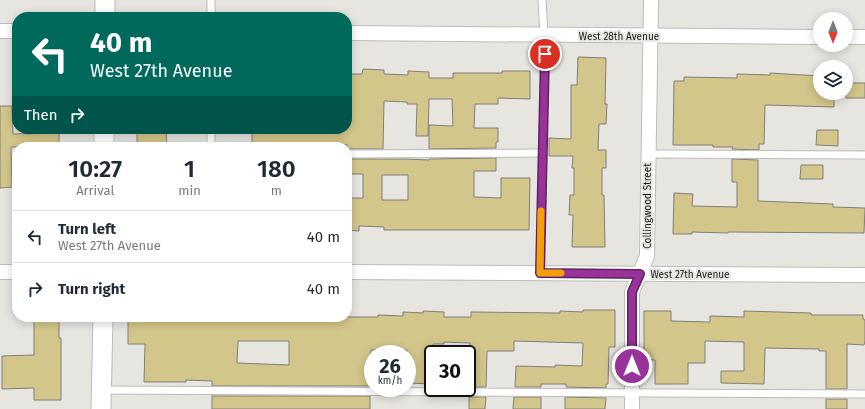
<!DOCTYPE html>
<html lang="en">
<head>
<meta charset="utf-8">
<style>
  :root { --surface:#fff; --page:#f6f6f7; --text:#1f2937; --muted:#747a83; --line:#e0e1e3 }
  body { margin:0; font-family:"Fira Sans",sans-serif; background:var(--page); color:var(--text); height:100vh; display:flex; flex-direction:column; font-size:15px; white-space:nowrap }
  * { box-sizing:border-box; margin:0 }
  p { font-size:13px; color:var(--muted) }
  .icon { flex:none; width:22px; height:22px; fill:none; stroke:currentColor; stroke-width:2; stroke-linecap:round; stroke-linejoin:round }
  .map { position:relative; flex:1; overflow:hidden }
  .sheet { position:absolute; left:12px; top:142px; width:340px; height:180px; display:flex; flex-direction:column; background:var(--surface); border-radius:16px; box-shadow:0 2px 10px #0003 }
  .sheet>* { flex:none }
  .banner { position:absolute; left:12px; top:12px; width:340px; height:122px; border-radius:16px; box-shadow:0 2px 10px #0003; background:#00695c; color:#fff; overflow:hidden }
  .needle { width:26px; rotate:180deg }
  .tools { position:absolute; left:813px; top:12px; display:grid; gap:8px }
  .tools a { display:grid; place-items:center; width:40px; height:40px; border-radius:50%; background:var(--surface); box-shadow:0 2px 10px #0003; font-size:20px }
  .speed { position:absolute; left:364px; top:345px; display:flex; gap:8px; font-size:20px; font-weight:700; text-align:center }
  .speed>* { display:grid; place-content:center; width:52px; height:52px; border-radius:50%; background:var(--surface); box-shadow:0 2px 10px #0003; line-height:1 }
  .speed small { font-size:10px; font-weight:400 }
  .speed .limit { border:2px solid #111; border-radius:6px; background:#fff; color:#111 }
  .pin { position:absolute; display:grid; place-items:center; width:34px; height:34px; color:#fff; margin:-17px; border:2px solid #fff; border-radius:50%; box-shadow:0 1px 4px #0007 }
  .me { position:absolute; width:44px; margin:-22px; rotate:0deg; stroke-linejoin:round; filter:drop-shadow(0 0 3px #0008) }
  .turn { display:flex; align-items:center; gap:14px; height:84px; padding:0 12px; font-size:18px }
  .turn .icon { width:52px; height:52px; stroke-width:2.5 }
  .turn b { display:block; font-size:28px; line-height:34px }
  .then { display:flex; align-items:center; height:38px; padding:0 12px; background:#0003; gap:8px; font-size:15px }
  .eta { display:flex; justify-content:space-evenly; align-items:center; height:68px; text-align:center }
  .eta b { font-size:24px; font-weight:600; line-height:28px }
  ul { padding:0; list-style:none }
  li { display:flex; align-items:center; gap:12px; height:52px; padding:0 12px; border-top:1px solid var(--line) }
  li div { flex:1 }
  li b { display:block; font-size:15px }
  li em { font-style:normal }
  .map>svg:first-child { display:block }
</style>
</head>
<body>
<div class="map">
<svg width="865" height="409" viewBox="0 0 865 409">
  <rect width="100%" height="100%" fill="#e6e5e0"/>
  <!-- building -->
  <g fill="#d3c68b" stroke="#807f7a" fill-rule="evenodd">
    <polygon points="578,57 606,58 605,104 607,104 606,124 599,124 598,150 606,150 606,168 602,168 602,195 604,195 605,247 572,247 573,215 569,215 570,195 574,195 574,168 572,168 573,156 549,156 549,138 571,139 571,85 577,85"/>
    <polygon points="363,69 384,70 384,74 408,75 408,71 429,72 429,78 453,78 453,73 502,73 502,71 530,71 530,99 498,98 498,104 475,104 474,128 498,128 498,142 496,142 496,148 429,149 429,125 453,126 452,99 429,99 428,136 416,136 417,104 407,104 407,102 384,101 383,149 347,149 347,145 252,143 252,129 347,129 347,74 362,74"/>
    <polygon points="770,73 820,76 820,93 834,93 834,107 765,105 764,144 759,144 759,150 732,149 733,147 713,147 713,145 673,145 674,81 684,81 684,77 737,78 737,74 770,75"/>
    <rect x="846" y="83" width="19" height="15"/>
    <polygon points="0,106 12,106 13,134 59,133 59,147 11,147 12,187 0,188"/>
    <polygon points="137,129 166,129 167,147 140,147 140,144 137,144"/>
    <polygon points="817,130 838,130 838,146 816,145"/>
    <path d="M496,158V171H474V197L501,198V178H530L529,230H384V227L359,226V231L347,230V198H363V174H347V159H405L429,160V159ZM382,175H408V200H382Z"/>
    <polygon points="732,159 758,160 758,201 833,204 833,207 865,208 864,233 728,232 728,233 692,232 692,234 673,234 674,193 693,194 692,206 737,207 737,182 732,182"/>
    <polygon points="801,165 823,165 823,179 800,179"/>
    <path d="M583,310H615V347H609L608,384H606V388L566,387V384H541V387H515L516,366L555,367V365L582,366L583,343L514,341V351H487L486,387H469L470,343L444,342V344H433V384L407,383V350H371L370,386H212V381L186,380V382H144L145,344H128V317H378V315L403,316V312L423,313V311L444,312V317H471V312L560,313V311L583,312ZM238,341H289V365L237,363Z"/>
    <polygon points="644,311 671,311 671,321 710,322 710,316 744,317 744,311 811,313 811,315 863,315 863,319 865,320 865,341 864,345 847,344 847,389 826,389 826,351 819,351 819,349 765,348 764,384 721,383 721,371 744,371 744,342 705,341 705,363 688,363 688,384 655,384 655,360 644,360"/>
    <polygon points="34,317 59,317 59,338 61,338 61,400 34,400 34,388 2,389 2,356 34,355"/>
    <rect x="212" y="396" width="158" height="13"/>
    <polygon points="469,397 486,397 485,409 469,409"/>
    <polygon points="514,397 541,397 541,409 513,409"/>
    <polygon points="565,397 606,398 605,409 565,409"/>
    <rect x="826" y="399" width="21" height="10"/>
  </g>
  <g fill="none" stroke-linecap="round" stroke-linejoin="round">
    <defs>
      <g id="lane">
        <polyline points="211,17 211,0"/>
        <polyline points="211,147 211,129"/>
        <polyline points="347,154 543,153"/>
        <polyline points="648,154 865,155"/>
        <polyline points="540,273 545,54 542,0"/>
        <polyline points="101,390 865,394"/>
      </g>
      <g id="street">
        <polyline points="0,31 17,31"/>
        <polyline points="347,33 820,37"/>
        <polyline points="846,37 865,37"/>
        <polyline points="0,272 17,272"/>
        <polyline points="347,272 865,275"/>
        <polyline points="632,409 632,292 647,256 651,0"/>
      </g>
      <g id="secondary">
        <polyline points="105,17 105,0"/>
        <polyline points="104,147 104,129"/>
        <polyline points="101,409 103,317"/>
      </g>
    </defs>
    <!-- lane casing -->
    <use href="#lane" stroke="#bdbcb7" stroke-width="9"/>
    <!-- street casing -->
    <use href="#street" stroke="#bdbcb7" stroke-width="16"/>
    <!-- secondary casing -->
    <use href="#secondary" stroke="#bdbcb7" stroke-width="21"/>
    <!-- lane -->
    <use href="#lane" stroke="#fff" stroke-width="7"/>
    <!-- street -->
    <use href="#street" stroke="#fff" stroke-width="14"/>
    <!-- secondary -->
    <use href="#secondary" stroke="#fff" stroke-width="19"/>
  </g>
  <g fill="none" stroke-linecap="round" stroke-linejoin="round">
    <defs>
      <polyline id="route" points="545,54 540,273 640,274 632,292 632,366"/>
    </defs>
    <!-- route casing -->
    <use href="#route" stroke="#622163" stroke-width="10"/>
    <!-- route -->
    <use href="#route" stroke="#973399" stroke-width="7"/>
    <!-- slow -->
    <polyline stroke="#f59e0b" stroke-width="7" points="541,211 540,273 561,273"/>
  </g>
  <g text-anchor="middle" stroke-width="4" stroke-linejoin="round" paint-order="stroke">
    <!-- street labels -->
    <g font-size="10" fill="#1a1a18" stroke="#e6e5e0">
      <text x="619" y="40">West 28th Avenue</text>
      <text transform="translate(647 206) rotate(-90)" y="4">Collingwood Street</text>
      <text x="690" y="278">West 27th Avenue</text>
    </g>
  </g>
</svg>
<div class="tools">
<a><svg class="needle" viewBox="-14 -14 28 28"><path d="M0-13l5 13h-10z" fill="#e53935"/><path d="M0 13l5-13h-10z" fill="#747a83"/></svg></a>
<a><svg class="icon" aria-label="layers" viewBox="0 0 24 24"><path d="M12 4l9 5-9 5-9-5zM3 14l9 5 9-5"/></svg></a>
</div>
<div class="speed"><div>26<small>km/h</small></div><div class="limit">30</div></div>
<div class="pin" style="left:545px;top:54px;background:#d93025"><svg class="icon" aria-label="arrive" viewBox="0 0 24 24"><path d="M6 21V4h12l-3 4 3 4H6"/></svg></div>
<svg class="me" style="left:632px;top:366px" viewBox="-20 -20 40 40"><circle r="17" fill="#973399" stroke="#fff" stroke-width="3"/><path d="M0-11L8 9 0 5-8 9z" fill="#fff"/></svg>
<div class="banner">
<div class="turn"><svg class="icon" aria-label="left" viewBox="0 0 24 24"><path d="M17 20v-9H6M10 6l-5 5 5 5"/></svg><div><b>40 m</b>West 27th Avenue</div></div>
<div class="then">Then<svg class="icon" aria-label="right" viewBox="0 0 24 24"><path d="M7 20v-9h11M14 6l5 5-5 5"/></svg></div>
</div>
<section class="sheet">
<div class="eta">
<div><b>10:27</b><p>Arrival</p></div>
<div><b>1</b><p>min</p></div>
<div><b>180</b><p>m</p></div>
</div>
<ul>
<li><svg class="icon" aria-label="left" viewBox="0 0 24 24"><path d="M17 20v-9H6M10 6l-5 5 5 5"/></svg><div><b>Turn left</b><p>West 27th Avenue</p></div><em>40 m</em></li>
<li><svg class="icon" aria-label="right" viewBox="0 0 24 24"><path d="M7 20v-9h11M14 6l5 5-5 5"/></svg><div><b>Turn right</b></div><em>40 m</em></li>
</ul>
</section>
</div>
</body>
</html>
